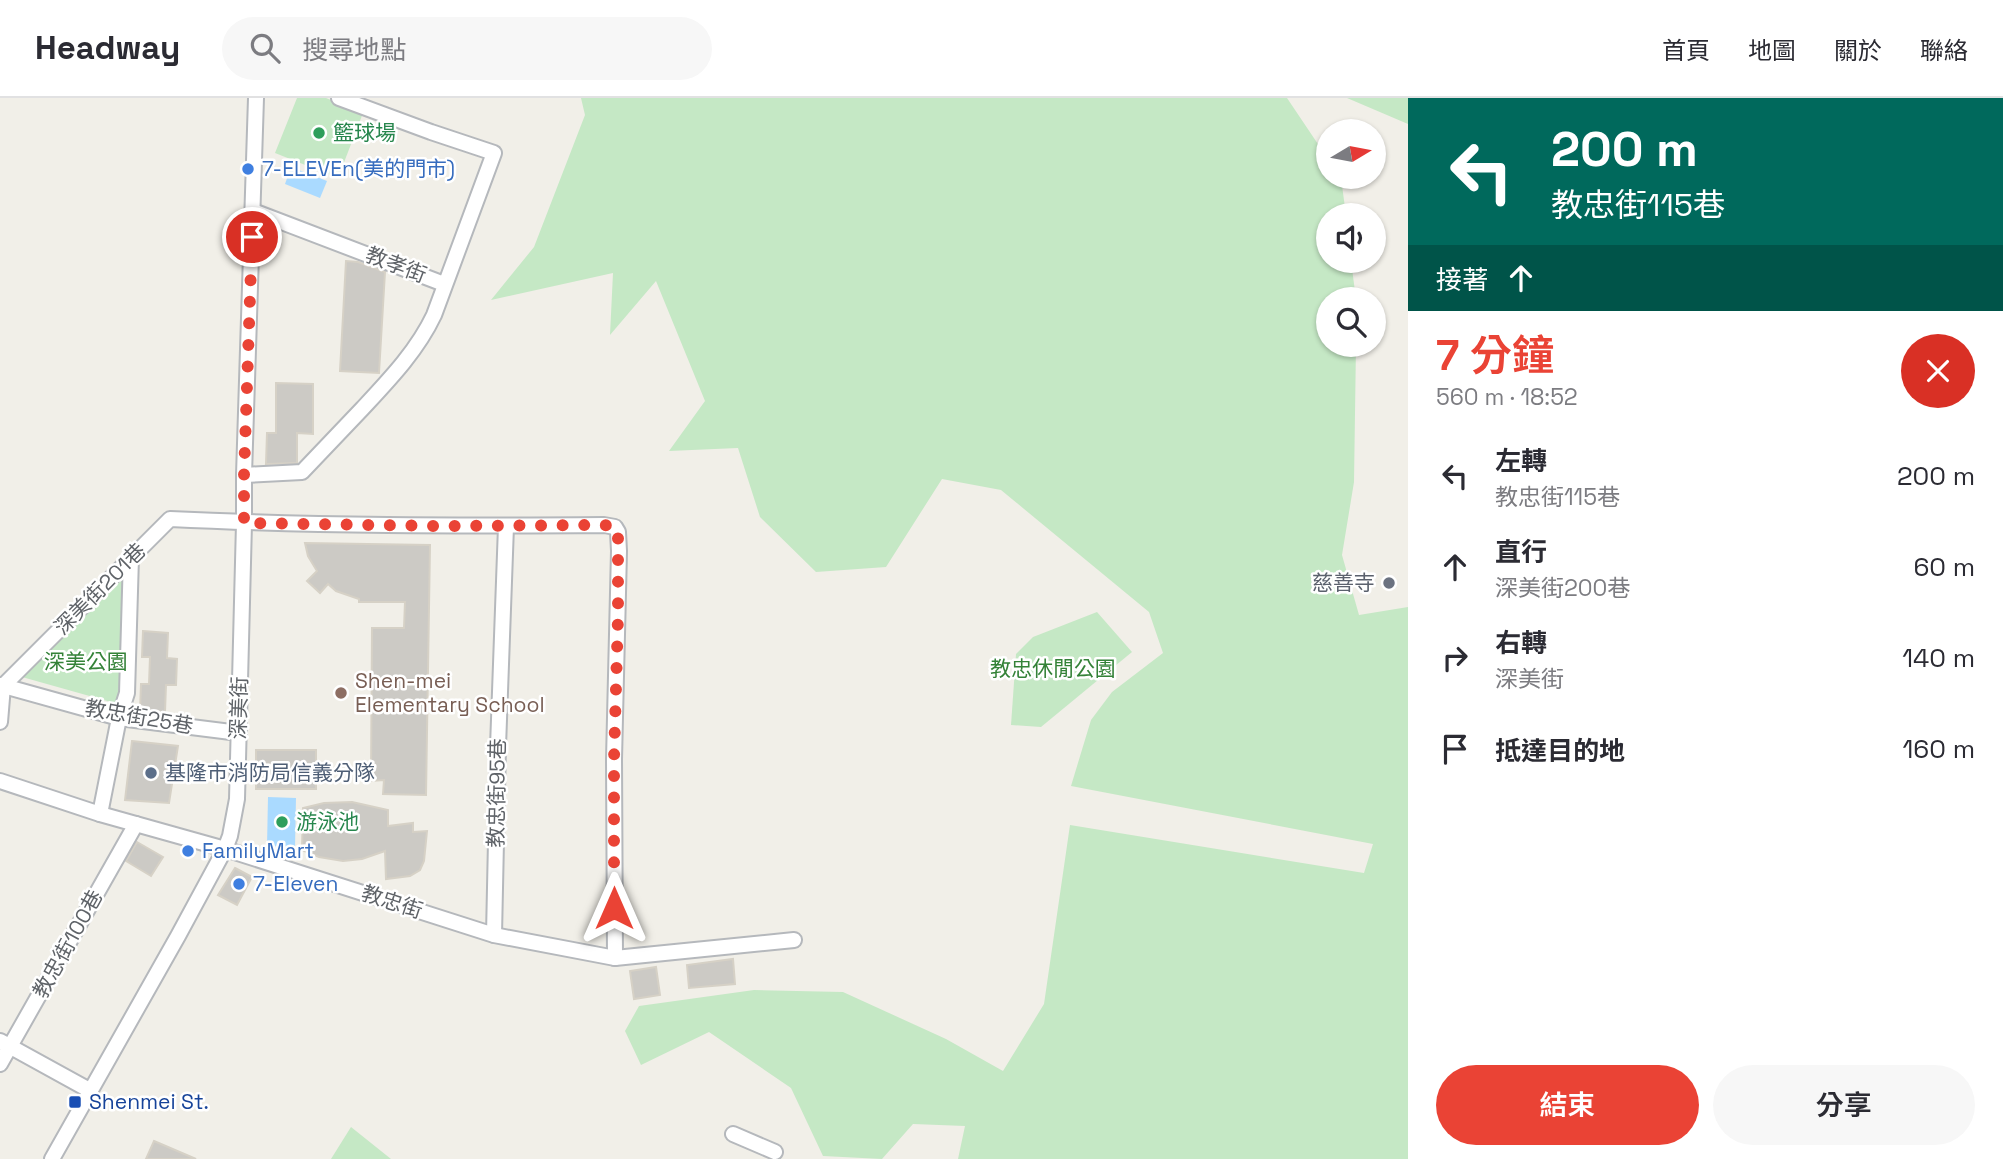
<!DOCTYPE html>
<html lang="zh-TW">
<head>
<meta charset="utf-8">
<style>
  :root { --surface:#fff; --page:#f7f7f7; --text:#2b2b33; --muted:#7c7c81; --line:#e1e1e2; --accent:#ea4335 }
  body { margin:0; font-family:"Space Grotesk","Noto Sans TC",sans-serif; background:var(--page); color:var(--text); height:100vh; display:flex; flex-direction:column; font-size:26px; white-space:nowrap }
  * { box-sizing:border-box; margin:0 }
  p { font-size:23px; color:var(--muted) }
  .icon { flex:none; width:38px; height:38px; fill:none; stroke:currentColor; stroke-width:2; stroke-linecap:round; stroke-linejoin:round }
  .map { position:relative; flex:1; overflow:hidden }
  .details { display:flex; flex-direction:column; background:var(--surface); width:595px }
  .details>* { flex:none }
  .top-card { background:#00695c; color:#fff; overflow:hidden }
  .needle { width:46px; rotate:80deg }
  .buttons { position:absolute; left:1316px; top:21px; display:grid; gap:14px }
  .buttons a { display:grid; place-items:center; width:70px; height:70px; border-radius:50%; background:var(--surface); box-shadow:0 2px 5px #0004; font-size:35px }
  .pin { position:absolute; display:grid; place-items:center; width:60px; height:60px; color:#fff; margin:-30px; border:4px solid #fff; border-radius:50%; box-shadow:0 2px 7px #0007 }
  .me { position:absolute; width:77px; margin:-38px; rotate:0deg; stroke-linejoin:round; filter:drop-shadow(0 0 5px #0008) }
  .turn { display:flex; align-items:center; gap:24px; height:147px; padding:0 28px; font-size:32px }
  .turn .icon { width:91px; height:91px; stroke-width:2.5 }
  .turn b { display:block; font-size:49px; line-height:60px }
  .then { display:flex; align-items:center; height:66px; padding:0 28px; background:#0003; gap:14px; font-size:26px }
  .round { display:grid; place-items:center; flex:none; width:74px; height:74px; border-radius:37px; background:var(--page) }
  .head { display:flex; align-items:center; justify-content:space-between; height:119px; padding:0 28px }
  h1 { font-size:42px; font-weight:600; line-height:52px; color:var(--accent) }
  .action { display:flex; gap:14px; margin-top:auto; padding:14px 28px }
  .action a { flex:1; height:80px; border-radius:42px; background:var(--accent); color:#fff; font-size:28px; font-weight:600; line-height:80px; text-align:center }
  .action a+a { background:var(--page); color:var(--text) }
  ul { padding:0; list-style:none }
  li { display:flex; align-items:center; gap:21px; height:91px; padding:0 28px }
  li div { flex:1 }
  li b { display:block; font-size:26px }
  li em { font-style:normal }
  header { display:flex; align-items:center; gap:42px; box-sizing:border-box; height:98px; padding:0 35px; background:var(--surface); border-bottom:2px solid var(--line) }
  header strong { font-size:33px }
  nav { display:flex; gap:38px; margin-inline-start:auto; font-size:24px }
  .search { width:490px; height:63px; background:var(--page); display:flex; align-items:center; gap:18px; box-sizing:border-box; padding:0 24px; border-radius:38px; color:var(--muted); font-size:26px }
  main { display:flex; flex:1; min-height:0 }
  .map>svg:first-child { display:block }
</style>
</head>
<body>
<header>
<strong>Headway</strong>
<div class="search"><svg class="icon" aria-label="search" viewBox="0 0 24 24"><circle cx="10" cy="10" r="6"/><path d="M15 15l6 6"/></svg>搜尋地點</div>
<nav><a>首頁</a><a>地圖</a><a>關於</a><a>聯絡</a></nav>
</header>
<main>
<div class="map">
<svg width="1408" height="1061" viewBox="0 0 1408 1061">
  <rect width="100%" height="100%" fill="#f1efe8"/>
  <!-- green -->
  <g fill="#c5e8c5">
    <polygon points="297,0 326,0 363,15 338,80 275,55"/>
    <polygon points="581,0 1287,0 1328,61 1328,79 1341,80 1346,117 1328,117 1328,163 1351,163 1356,201 1328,201 1328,247 1356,247 1354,384 1342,457 1359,517 1408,509 1408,1061 958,1061 965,1028 913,1026 882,1061 823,1058 791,990 709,934 641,967 625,933 639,908 754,892 843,894 946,941 1003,973 1044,906 1070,727 1364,775 1373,746 1071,688 1091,622 1112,594 1163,555 1149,514 1001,392 942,381 886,469 816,474 760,419 738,350 669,353 705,303 656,183 610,237 613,175 491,202 534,149 585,17"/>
    <polygon points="1347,0 1408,0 1408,26"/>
    <polygon points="125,479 118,606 22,579"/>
    <polygon points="1097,514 1132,554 1041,629 1011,627 1016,556 1033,539"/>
    <polygon points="351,1029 391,1061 331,1061"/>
  </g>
  <!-- water -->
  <g fill="#aadaff">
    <polygon points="291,69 327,83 320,100 285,86"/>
    <polygon points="268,699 296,700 295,749 267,748"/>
  </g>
  <!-- building -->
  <g fill="#cccac5" stroke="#d6d1c6" stroke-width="2">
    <polygon points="346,163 358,164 385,174 379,275 340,273"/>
    <polygon points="276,285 313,286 313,336 297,335 297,365 266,366 267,335 276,335"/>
    <polygon points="305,445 430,447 426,697 383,696 384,682 371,683 372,530 404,530 405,504 359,504 359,501 336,493 328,486 320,495 307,483 317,473 308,458"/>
    <polygon points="143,533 168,535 167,560 177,561 176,587 166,587 165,614 140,613 141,586 149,586 150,559 142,559"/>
    <polygon points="132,643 178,648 169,705 125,702"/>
    <rect x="256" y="652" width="60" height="39"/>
    <polygon points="352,704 388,712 388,728 413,725 413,734 427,733 424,763 420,772 410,778 386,781 385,753 362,761 343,763 319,759 302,752 303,710 324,705"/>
    <polygon points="137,744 163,759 151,778 126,763"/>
    <polygon points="235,770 252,779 237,807 218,797"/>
    <polygon points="733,861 735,886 689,890 687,867"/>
    <polygon points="656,869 660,897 634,901 630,873"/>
    <polygon points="154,1043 196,1061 146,1061"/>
  </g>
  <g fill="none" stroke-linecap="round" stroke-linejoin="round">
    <defs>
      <g id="minor">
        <polyline points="253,113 444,186"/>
        <path d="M244,377L302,374C322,353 342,332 362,311C389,282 417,253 434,217L494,55L431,34L339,0"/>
        <polyline points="0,587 119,620 239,635"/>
        <path d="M0,624L3,588L170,421C315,428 460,428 604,427L615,429L618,434L619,453L614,661L615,860"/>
        <polyline points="0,683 100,716 225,751 494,837 615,860 794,842"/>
        <polyline points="100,716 119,620 127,595 131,459"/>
        <polyline points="494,837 498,649 506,428"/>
        <polyline points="0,943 91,993"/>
        <polyline points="0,966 136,726"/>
        <polyline points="733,1036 775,1054"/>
        <polyline points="52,1061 178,838 225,751 230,738 237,701 244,425 244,377 256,0"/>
      </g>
    </defs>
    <!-- minor casing -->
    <use href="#minor" stroke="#b5b8bc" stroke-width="18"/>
    <!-- minor -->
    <use href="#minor" stroke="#fff" stroke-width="14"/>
  </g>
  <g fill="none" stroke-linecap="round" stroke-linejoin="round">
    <!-- route -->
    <polyline stroke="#ea4335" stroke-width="12" stroke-dasharray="0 21.6" points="252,139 244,377 244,425 440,428 604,427 615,429 618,434 618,518 614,661 614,810"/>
  </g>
  <!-- markers -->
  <g fill="#2e9e5b" stroke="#fff" stroke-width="2.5">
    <circle cx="319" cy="35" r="7"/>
    <circle cx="282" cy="724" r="7"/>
  </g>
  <g fill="#3f7fe0" stroke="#fff" stroke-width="2.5">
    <circle cx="248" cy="71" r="7"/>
    <circle cx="188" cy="753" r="7"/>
    <circle cx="239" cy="786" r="7"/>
  </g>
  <circle fill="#6b7280" stroke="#fff" stroke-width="2.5" cx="1389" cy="485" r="7"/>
  <circle fill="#8d6e63" stroke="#fff" stroke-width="2.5" cx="341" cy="595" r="7"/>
  <circle fill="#5c6f8a" stroke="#fff" stroke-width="2.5" cx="151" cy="675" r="7"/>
  <rect fill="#1a4fb4" stroke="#fff" stroke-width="2.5" x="68" y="997" width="14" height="14" rx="3.5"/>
  <g text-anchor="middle" stroke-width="5" stroke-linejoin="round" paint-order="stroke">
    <!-- leisure labels -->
    <g font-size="21" fill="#27864d" stroke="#fff" text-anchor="start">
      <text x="333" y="42">籃球場</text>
      <text x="296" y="731">游泳池</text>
    </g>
    <!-- shop labels -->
    <g font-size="21" fill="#366cbe" stroke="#fff" text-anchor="start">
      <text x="262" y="78">7-ELEVEn(美的門市)</text>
      <text x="202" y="760">FamilyMart</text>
      <text x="253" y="793">7-Eleven</text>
    </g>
    <!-- street labels -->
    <g font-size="21" fill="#5f6368" stroke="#fff">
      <text transform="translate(396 167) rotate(21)" y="7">教孝街</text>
      <text transform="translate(100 491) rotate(-45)" y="7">深美街201巷</text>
      <text transform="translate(239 610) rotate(-88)" y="7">深美街</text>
      <text transform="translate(139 619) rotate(10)" y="7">教忠街25巷</text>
      <text transform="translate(497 695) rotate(-89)" y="7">教忠街95巷</text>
      <text transform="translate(392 804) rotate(18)" y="7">教忠街</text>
      <text transform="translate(68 846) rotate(-61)" y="7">教忠街100巷</text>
    </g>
    <!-- worship labels -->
    <g font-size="21" fill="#5b616d" stroke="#fff" text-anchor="end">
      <text x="1375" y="492">慈善寺</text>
    </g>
    <!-- park labels -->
    <g font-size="21" fill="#348238" stroke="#fff">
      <text x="86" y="571">深美公園</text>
      <text x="1053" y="578">教忠休閒公園</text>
    </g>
    <!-- education labels -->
    <g font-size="21" fill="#785e54" stroke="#fff" text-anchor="start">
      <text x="355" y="590">Shen-mei<tspan x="355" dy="24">Elementary School</tspan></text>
    </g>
    <!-- service labels -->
    <g font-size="21" fill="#4e5e75" stroke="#fff" text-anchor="start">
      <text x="165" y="682">基隆市消防局信義分隊</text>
    </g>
    <!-- transit labels -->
    <g font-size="21" fill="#164399" stroke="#fff" text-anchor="start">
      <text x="89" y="1011">Shenmei St.</text>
    </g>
  </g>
</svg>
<div class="buttons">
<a><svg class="needle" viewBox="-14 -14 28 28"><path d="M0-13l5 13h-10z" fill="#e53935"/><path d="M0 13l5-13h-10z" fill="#7c7c81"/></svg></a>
<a><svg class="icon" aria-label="sound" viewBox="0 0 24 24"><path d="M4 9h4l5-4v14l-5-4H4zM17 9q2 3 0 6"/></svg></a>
<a><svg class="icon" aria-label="search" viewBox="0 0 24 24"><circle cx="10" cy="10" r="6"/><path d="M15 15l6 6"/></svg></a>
</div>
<div class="pin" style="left:252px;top:139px;background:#d93025"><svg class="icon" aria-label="arrive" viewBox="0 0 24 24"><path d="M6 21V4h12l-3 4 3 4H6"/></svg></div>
<svg class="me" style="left:614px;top:810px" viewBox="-20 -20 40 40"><path d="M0-17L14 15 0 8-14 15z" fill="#ea4335" stroke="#fff" stroke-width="4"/></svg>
</div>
<section class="details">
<div class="top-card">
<div class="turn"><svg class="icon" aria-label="left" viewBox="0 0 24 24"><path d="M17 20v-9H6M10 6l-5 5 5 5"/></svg><div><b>200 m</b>教忠街115巷</div></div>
<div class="then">接著<svg class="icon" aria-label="ahead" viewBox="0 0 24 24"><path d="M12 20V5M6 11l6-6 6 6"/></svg></div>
</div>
<div class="head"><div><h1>7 分鐘</h1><p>560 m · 18:52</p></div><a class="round" style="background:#d93025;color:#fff"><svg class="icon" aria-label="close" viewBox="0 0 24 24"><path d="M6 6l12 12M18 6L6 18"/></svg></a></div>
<ul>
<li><svg class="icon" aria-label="left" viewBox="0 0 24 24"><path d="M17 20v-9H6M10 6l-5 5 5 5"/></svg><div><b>左轉</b><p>教忠街115巷</p></div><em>200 m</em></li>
<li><svg class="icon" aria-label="ahead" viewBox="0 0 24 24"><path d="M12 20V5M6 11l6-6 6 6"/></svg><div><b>直行</b><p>深美街200巷</p></div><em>60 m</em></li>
<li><svg class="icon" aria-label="right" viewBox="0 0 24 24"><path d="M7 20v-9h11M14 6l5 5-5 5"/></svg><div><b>右轉</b><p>深美街</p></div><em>140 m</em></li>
<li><svg class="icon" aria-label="arrive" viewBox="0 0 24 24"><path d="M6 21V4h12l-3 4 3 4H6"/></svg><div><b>抵達目的地</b></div><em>160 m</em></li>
</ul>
<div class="action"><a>結束</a><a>分享</a></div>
</section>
</main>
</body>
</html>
